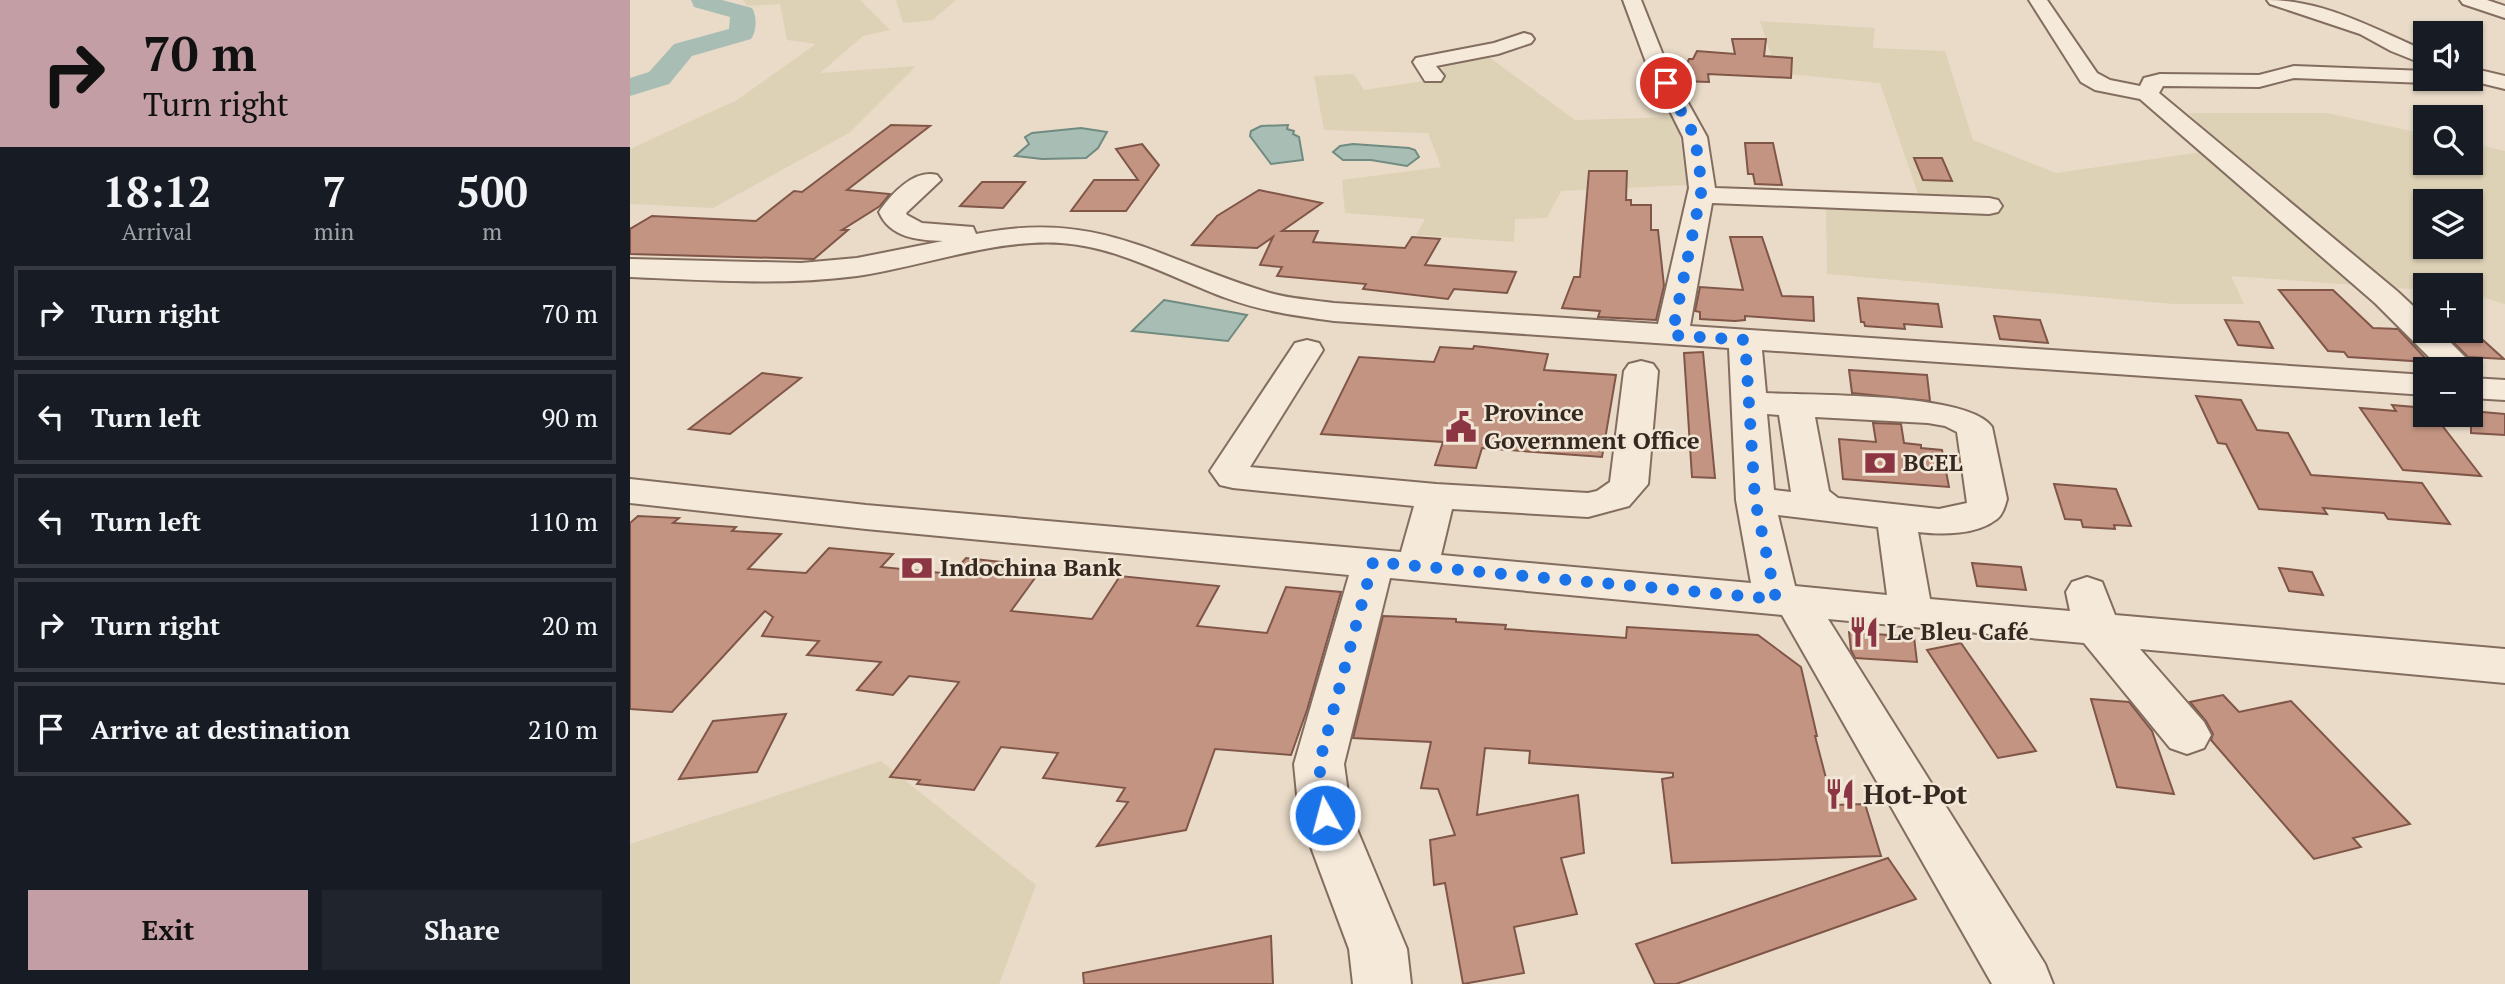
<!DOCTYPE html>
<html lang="en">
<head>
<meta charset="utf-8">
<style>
  :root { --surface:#171b24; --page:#20242c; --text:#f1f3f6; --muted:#9ea1a6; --line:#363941; --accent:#c39ea5 }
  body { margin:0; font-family:"PT Serif",serif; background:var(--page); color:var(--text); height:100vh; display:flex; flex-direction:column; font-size:26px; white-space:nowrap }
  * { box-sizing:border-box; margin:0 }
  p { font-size:23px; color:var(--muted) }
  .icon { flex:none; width:38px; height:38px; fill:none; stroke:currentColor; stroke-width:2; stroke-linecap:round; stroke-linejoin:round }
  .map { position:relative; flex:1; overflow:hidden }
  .sheet { display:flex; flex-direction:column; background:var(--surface); width:630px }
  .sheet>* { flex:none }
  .hud { background:#c39ea5; color:#111; overflow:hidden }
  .buttons { position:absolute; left:1783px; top:21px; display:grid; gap:14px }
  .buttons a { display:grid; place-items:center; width:70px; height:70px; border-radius:0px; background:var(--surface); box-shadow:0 2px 5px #0004; font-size:35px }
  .pin { position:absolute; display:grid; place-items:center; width:60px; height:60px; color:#fff; margin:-30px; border:4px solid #fff; border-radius:50%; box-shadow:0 2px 7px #0007 }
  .me { position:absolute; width:77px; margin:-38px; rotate:353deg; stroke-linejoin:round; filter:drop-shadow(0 0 5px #0008) }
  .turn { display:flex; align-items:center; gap:24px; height:147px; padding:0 28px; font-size:32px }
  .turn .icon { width:91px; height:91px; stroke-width:2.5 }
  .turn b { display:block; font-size:49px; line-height:60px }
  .eta { display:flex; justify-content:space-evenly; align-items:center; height:119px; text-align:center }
  .eta b { font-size:42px; font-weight:700; line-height:49px }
  .primary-button { display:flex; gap:14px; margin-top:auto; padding:14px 28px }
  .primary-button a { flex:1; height:80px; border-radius:0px; background:var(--accent); color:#111; font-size:28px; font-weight:700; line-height:80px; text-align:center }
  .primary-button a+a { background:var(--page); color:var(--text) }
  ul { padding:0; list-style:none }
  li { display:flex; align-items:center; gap:21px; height:94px; margin:0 14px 10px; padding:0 14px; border:4px solid var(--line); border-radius:0px }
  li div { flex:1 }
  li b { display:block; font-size:26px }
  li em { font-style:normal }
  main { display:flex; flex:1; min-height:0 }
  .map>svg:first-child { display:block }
</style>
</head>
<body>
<main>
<section class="sheet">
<div class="hud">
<div class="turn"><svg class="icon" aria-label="right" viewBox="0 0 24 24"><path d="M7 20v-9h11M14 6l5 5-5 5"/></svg><div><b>70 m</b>Turn right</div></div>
</div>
<div class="eta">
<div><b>18:12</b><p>Arrival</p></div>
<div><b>7</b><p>min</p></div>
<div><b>500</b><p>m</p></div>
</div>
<ul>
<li><svg class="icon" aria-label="right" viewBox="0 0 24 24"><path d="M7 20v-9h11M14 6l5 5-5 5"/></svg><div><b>Turn right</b></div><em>70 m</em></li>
<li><svg class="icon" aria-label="left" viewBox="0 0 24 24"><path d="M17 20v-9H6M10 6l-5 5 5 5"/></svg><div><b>Turn left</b></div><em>90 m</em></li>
<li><svg class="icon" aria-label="left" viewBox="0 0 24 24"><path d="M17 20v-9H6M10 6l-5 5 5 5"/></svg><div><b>Turn left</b></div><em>110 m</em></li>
<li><svg class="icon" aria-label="right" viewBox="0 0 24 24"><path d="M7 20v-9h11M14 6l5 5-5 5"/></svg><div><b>Turn right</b></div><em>20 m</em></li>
<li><svg class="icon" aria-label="arrive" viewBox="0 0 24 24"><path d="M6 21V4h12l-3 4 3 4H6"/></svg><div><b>Arrive at destination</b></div><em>210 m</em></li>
</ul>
<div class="primary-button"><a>Exit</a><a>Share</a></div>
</section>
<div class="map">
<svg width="1875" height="984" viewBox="0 0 1875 984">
  <rect width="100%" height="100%" fill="#e9dbc8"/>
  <!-- farmland -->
  <g fill="#ded2b6" fill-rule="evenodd">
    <polygon points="113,0 230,0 260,30 233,36 190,73 286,66 219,133 83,208 0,204 0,149 107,100 186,44 157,40 150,4 117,6"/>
    <polygon points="266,0 326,0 303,20 273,23"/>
    <path d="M1130,21L1245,28L1243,48L1315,51L1343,140L1426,173L1593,149L1559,113H1697L1795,134L1796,163H1841V143L1875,151V304L1841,294V285H1796L1795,290L1601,276L1614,304H1544L1197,274L1196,198L1289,197L1250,83L1147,73ZM1796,201H1841V247H1796Z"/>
    <polygon points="852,52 945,120 1047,117 1057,185 931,191 917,218 885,219 884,242 786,235 795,219 715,213 712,180 811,167 798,133 694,130 684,76 724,74 734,90 814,78 811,59"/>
    <polygon points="251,761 406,885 369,984 0,984 0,844"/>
  </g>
  <!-- water -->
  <g fill="#a8beb4" stroke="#708b81" stroke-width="2">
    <polygon points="658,125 657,129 664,131 663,134 669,137 673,160 641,164 620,136 621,131 631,126"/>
    <polygon points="451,128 477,132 468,148 456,158 412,159 385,156 399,144 395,137 402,133"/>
    <polygon points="723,144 779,148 785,150 789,157 777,166 741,160 713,160 703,152 710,146"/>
    <polygon points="534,300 617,315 598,341 502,331"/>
  </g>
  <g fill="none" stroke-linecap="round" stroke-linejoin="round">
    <!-- river -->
    <path fill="#a8beb4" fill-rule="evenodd" d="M61,0H92L122,8C127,16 127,31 121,39L62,56L39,84L0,96V78L19,72L44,44L99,29L100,17L64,7Z"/>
  </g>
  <!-- building -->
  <g fill="#c39482" stroke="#805648" stroke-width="2">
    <polygon points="1102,39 1136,39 1134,56 1162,58 1161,78 1078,74 1079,82 1049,81 1059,59 1063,59 1067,51 1105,54"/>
    <polygon points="261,125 300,126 217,190 260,194 250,206 212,230 218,230 184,259 0,254 0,229 22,216 126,221 164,191 172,192"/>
    <polygon points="1115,143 1143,143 1152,185 1125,184 1123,174 1118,174"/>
    <polygon points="512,144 529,165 496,211 441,211 464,180 508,180 486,149"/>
    <polygon points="1284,158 1312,158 1322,181 1293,180"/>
    <polygon points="959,171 997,171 996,200 1001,200 1001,205 1021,205 1021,230 1028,230 1034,286 1026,320 968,317 970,311 932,308 944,277 950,277"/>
    <polygon points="352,182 395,182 373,208 330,206"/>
    <polygon points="629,190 692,203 652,231 688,231 683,242 775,248 782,237 810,239 795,265 886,272 877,293 824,289 818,299 733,289 736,284 647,276 652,267 630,265 643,237 627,248 562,245 587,216"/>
    <polygon points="1100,237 1132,237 1152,296 1183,297 1184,321 1115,316 1115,320 1105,321 1070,319 1070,312 1065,311 1070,287 1113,290"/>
    <polygon points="1649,290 1703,290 1743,328 1768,329 1799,362 1718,357 1714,352 1698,351"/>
    <polygon points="1228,298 1308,304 1312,327 1274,324 1275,329 1235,326 1234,322 1231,322"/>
    <polygon points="1364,316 1410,320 1418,343 1370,339"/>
    <polygon points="1595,320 1629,322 1643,348 1608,345"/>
    <polygon points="1812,331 1843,331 1874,359 1838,357"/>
    <polygon points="844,346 918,354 914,370 986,375 972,457 852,448 846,468 805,465 813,442 691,434 729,357 804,362 810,347 843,349"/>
    <polygon points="1073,352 1085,478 1062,477 1054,353"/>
    <polygon points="1219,370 1297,375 1300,401 1222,393"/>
    <polygon points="132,373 171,378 100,434 59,429"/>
    <polygon points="1566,396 1611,400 1627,430 1658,433 1681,475 1792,483 1820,524 1758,519 1754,513 1693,508 1697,514 1629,509 1596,444 1588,443"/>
    <polygon points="1762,405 1796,408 1796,415 1804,415 1851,476 1773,470 1730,408 1766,411"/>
    <polygon points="1841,411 1875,414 1875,435 1841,433"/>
    <polygon points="1243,423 1271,424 1274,443 1291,445 1291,448 1312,450 1319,487 1213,479 1209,439 1246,442"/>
    <polygon points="1424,484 1486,489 1501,526 1484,525 1485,529 1453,527 1451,520 1435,519"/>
    <polygon points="8,516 49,518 43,523 106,527 102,531 151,534 118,569 176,573 199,548 263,554 251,567 322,574 336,558 381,563 378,567 410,571 381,611 462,619 490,576 589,586 567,626 637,633 656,587 711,592 677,710 661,755 585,749 556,830 467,846 498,802 487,801 495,788 413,778 428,753 371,747 344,790 287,784 290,780 260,777 329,682 279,676 263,695 227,690 251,662 177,655 189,641 132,636 143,617 135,611 42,712 0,709 0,523"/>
    <polygon points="1342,563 1391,567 1396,590 1347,586"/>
    <polygon points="1649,568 1682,572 1693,595 1659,591"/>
    <polygon points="753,616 826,619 826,622 876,625 875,629 996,638 997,627 1128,635 1171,667 1187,736 1185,736 1203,805 1235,804 1251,856 1042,863 1032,779 1043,777 1043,773 899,763 900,751 855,748 847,815 948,795 954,853 931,858 947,914 884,927 894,973 833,984 815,883 804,885 800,840 825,835 808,789 791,788 801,742 723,738"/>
    <polygon points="1219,632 1284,637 1287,662 1225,658 1221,650"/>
    <polygon points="1331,643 1406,751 1368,758 1297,650"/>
    <polygon points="1593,695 1609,712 1661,701 1780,824 1723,838 1731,847 1684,859 1581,740 1583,734 1576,721 1560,702"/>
    <polygon points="1461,699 1499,702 1522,731 1544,794 1487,787"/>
    <polygon points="156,714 127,772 49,779 83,721"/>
    <polygon points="1258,858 1286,899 1046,984 1025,984 1006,944"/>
    <polygon points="641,936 643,984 454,984 453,973"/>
  </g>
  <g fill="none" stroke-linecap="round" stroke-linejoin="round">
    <defs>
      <g id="minor">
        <path d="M993,0H1011L1037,65L1077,137L1085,188L1359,198L1368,200L1372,206L1368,212L1359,214L1082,203L1060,326L1796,375V395L1132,350L1136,393C1181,396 1338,392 1362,427L1377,499C1375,506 1373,514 1367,519C1347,535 1312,535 1288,532L1300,599L1440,611L1436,592L1442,582L1457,577L1472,582L1485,615L1875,649V683L1510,649L1574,722L1581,735L1574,748L1557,754L1540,748L1454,643L1198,619L1415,964L1423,984H1362L1152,615L760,578L714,764L721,815L777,949L781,984H723L719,949L669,815L664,764L719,575L236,529L0,503V479L236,505L771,552L784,506L603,488L590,485L580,471L665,343L677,340L689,343L693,350L620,467L806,484L958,493L967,491L980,482L994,371L999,364L1011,361L1023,364L1028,371L1018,484L999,506L958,517L822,509L811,555L1121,583L1106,500L1099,348L704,321C667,316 631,311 596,298C542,278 489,247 431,243C362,239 295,266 227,276C152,286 76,280 0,277V259L171,263L227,258L313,241C288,240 260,238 249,212C261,194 284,169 307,175L311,180L276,213L277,215L292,223L343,227L346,234C472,209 528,260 640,293C661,299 683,300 704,303L1028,324L1059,188L1053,137L1017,65ZM1137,414L1149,415L1161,492L1144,490ZM1185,417L1298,423L1315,426L1327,432L1337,503L1309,509L1208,498L1199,491ZM1148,515L1248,527L1257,595L1165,586Z"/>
        <polygon points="1399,0 1417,0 1467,73 1480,80 1510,86 1514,78 1530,74 1629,75 1664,66 1796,71 1796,79 1805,79 1796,83 1664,78 1629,87 1533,86 1529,93 1767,291 1796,318 1796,331 1809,331 1847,369 1842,376 1841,369 1811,369 1745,303 1510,99 1465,90 1451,82"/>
        <path d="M1637,0C1695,0 1744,29 1796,51V65L1761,51L1730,34L1640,4Z"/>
        <polygon points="1830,0 1857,0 1875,6 1875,18 1833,4"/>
        <polygon points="894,33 901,35 904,39 901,43 868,54 806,66 814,76 811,81 795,81 783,62 786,58 864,43"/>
        <polygon points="1841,68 1875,76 1875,89 1834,79 1841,79"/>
        <polygon points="1841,378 1875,380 1875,400 1841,398"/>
      </g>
    </defs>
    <!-- minor casing -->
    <use href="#minor" stroke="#836d5f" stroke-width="4"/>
    <!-- minor -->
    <use href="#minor" fill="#f5e9da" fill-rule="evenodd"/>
  </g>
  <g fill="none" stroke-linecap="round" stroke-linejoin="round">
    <!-- route -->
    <polyline stroke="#1a73e8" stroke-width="12" stroke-dasharray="0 21.6" points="695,815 689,764 743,562 1146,599 1125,500 1115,340 1042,335 1072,188 1065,137 1036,83"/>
  </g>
  <!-- icons -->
  <defs>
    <symbol id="civic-bare" viewBox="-9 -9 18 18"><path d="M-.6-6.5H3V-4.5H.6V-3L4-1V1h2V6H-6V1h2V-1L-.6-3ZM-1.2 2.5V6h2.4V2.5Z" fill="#8b3642" stroke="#f2e6d6" stroke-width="2.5" paint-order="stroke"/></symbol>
    <symbol id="bank-bare" viewBox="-9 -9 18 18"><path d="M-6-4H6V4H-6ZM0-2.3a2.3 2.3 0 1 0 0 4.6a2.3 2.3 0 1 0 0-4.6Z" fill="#8b3642" stroke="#f2e6d6" stroke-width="2.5" paint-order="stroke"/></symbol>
    <symbol id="restaurant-bare" viewBox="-9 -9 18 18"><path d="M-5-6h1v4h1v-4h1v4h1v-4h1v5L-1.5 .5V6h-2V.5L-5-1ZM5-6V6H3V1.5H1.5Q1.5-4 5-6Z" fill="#8b3642" stroke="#f2e6d6" stroke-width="2.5" paint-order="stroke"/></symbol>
  </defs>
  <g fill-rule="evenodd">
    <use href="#civic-bare" x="809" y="405" width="44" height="44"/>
    <use href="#bank-bare" x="1228" y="441" width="44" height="44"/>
    <use href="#bank-bare" x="265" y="546" width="44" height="44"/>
    <use href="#restaurant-bare" x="1212" y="610" width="44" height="44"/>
    <use href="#restaurant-bare" x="1188" y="772" width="44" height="44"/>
  </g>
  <g text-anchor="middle" stroke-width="5" stroke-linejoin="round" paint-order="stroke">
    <!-- poi labels -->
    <g font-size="24" font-weight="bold" fill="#352821" stroke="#f2e6d6" text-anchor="start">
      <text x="854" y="421">Province<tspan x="854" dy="28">Government Office</tspan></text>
      <text x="1273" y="471">BCEL</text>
      <text x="310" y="576">Indochina Bank</text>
      <text x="1257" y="640">Le Bleu Café</text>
    </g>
    <!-- near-poi labels -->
    <g font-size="28" font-weight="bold" fill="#352821" stroke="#f2e6d6" text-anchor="start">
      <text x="1233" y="804">Hot-Pot</text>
    </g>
  </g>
</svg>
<div class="buttons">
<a><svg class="icon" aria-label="sound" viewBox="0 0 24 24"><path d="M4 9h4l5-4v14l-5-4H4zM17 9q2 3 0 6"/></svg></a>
<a><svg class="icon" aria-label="search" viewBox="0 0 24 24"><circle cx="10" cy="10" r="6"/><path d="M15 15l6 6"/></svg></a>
<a><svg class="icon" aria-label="layers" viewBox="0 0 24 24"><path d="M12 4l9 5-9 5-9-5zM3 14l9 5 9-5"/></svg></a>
<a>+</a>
<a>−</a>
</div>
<div class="pin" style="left:1036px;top:83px;background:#d93025"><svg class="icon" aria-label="arrive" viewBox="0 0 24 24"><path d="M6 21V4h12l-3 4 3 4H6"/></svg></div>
<svg class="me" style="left:695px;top:815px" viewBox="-20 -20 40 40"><circle r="17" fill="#1a73e8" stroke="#fff" stroke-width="3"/><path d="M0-11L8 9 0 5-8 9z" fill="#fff"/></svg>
</div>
</main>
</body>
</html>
